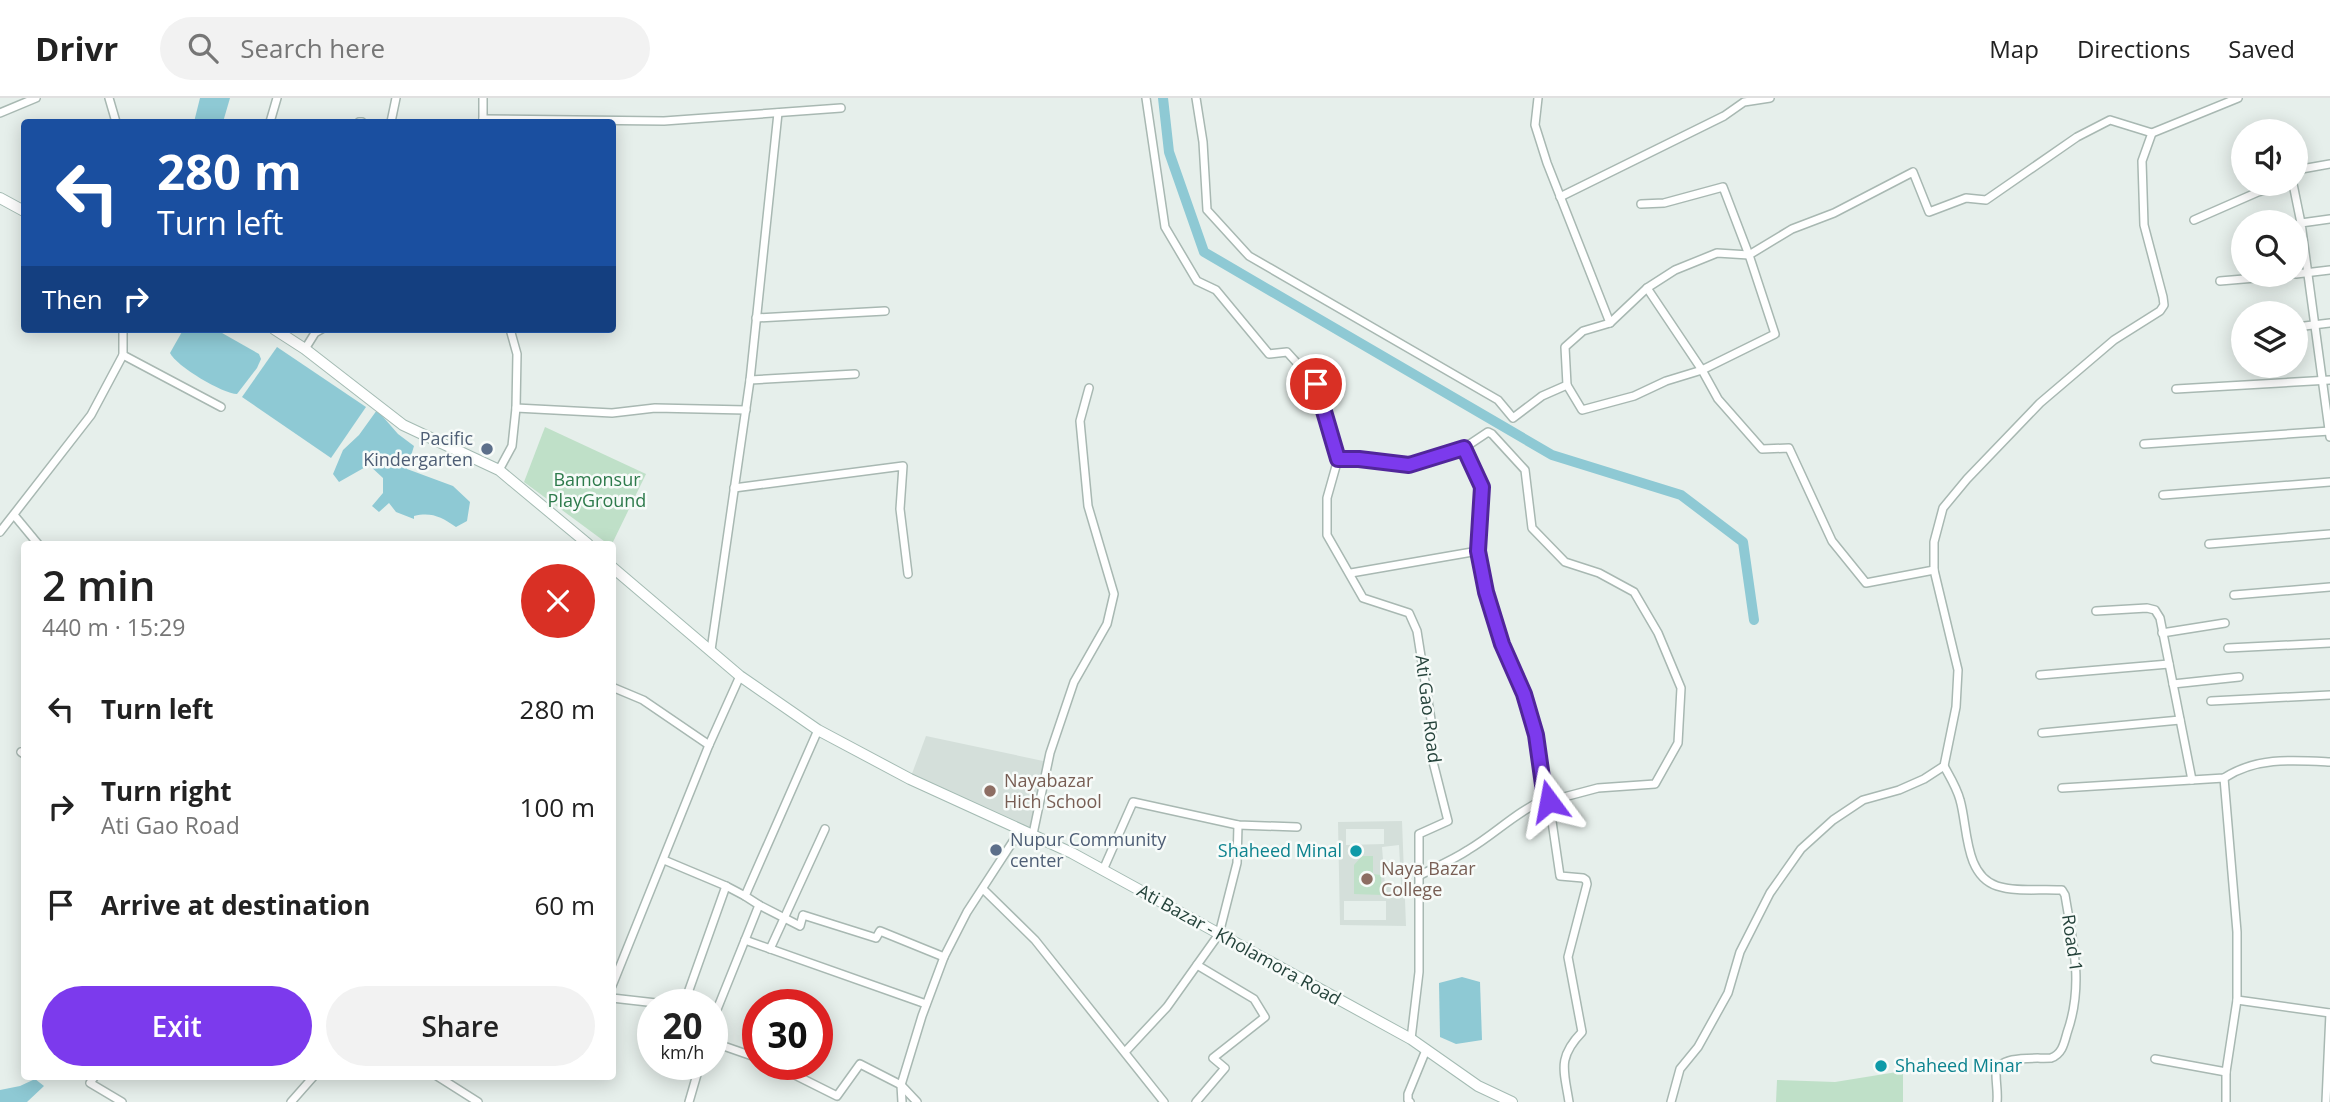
<!DOCTYPE html>
<html lang="en">
<head>
<meta charset="utf-8">
<style>
  :root { --surface:#fff; --page:#f2f2f2; --text:#222; --muted:#767676; --line:#e0e0e0; --accent:#7c3aed }
  body { margin:0; font-family:"Open Sans",sans-serif; background:var(--page); color:var(--text); height:100vh; display:flex; flex-direction:column; font-size:26px; white-space:nowrap }
  * { box-sizing:border-box; margin:0 }
  p { font-size:23px; color:var(--muted) }
  .icon { flex:none; width:38px; height:38px; fill:none; stroke:currentColor; stroke-width:2; stroke-linecap:round; stroke-linejoin:round }
  .map { position:relative; flex:1; overflow:hidden }
  .panel { position:absolute; left:21px; top:443px; width:595px; height:539px; display:flex; flex-direction:column; background:var(--surface); border-radius:7px; box-shadow:0 4px 18px #0003 }
  .panel>* { flex:none }
  .guide { position:absolute; left:21px; top:21px; width:595px; height:214px; border-radius:7px; box-shadow:0 4px 18px #0003; background:#1a4fa0; color:#fff; overflow:hidden }
  .controls { position:absolute; left:2231px; top:21px; display:grid; gap:14px }
  .controls a { display:grid; place-items:center; width:77px; height:77px; border-radius:50%; background:var(--surface); box-shadow:0 4px 18px #0003; font-size:35px }
  .speed { position:absolute; left:637px; top:891px; display:flex; gap:14px; font-size:35px; font-weight:700; text-align:center }
  .speed>* { display:grid; place-content:center; width:91px; height:91px; border-radius:50%; background:var(--surface); box-shadow:0 4px 18px #0003; line-height:1 }
  .speed small { font-size:18px; font-weight:400 }
  .speed .limit { border:10px solid #d22; background:#fff; color:#111 }
  .pin { position:absolute; display:grid; place-items:center; width:60px; height:60px; color:#fff; margin:-30px; border:4px solid #fff; border-radius:50%; box-shadow:0 2px 7px #0007 }
  .me { position:absolute; width:77px; margin:-38px; rotate:347deg; stroke-linejoin:round; filter:drop-shadow(0 0 5px #0008) }
  .turn { display:flex; align-items:center; gap:24px; height:147px; padding:0 21px; font-size:32px }
  .turn .icon { width:91px; height:91px; stroke-width:2.5 }
  .turn b { display:block; font-size:49px; line-height:60px }
  .then { display:flex; align-items:center; height:66px; padding:0 21px; background:#0003; gap:14px; font-size:26px }
  .round { display:grid; place-items:center; flex:none; width:74px; height:74px; border-radius:37px; background:var(--page) }
  .head { display:flex; align-items:center; justify-content:space-between; height:119px; padding:0 21px }
  h1 { font-size:42px; font-weight:600; line-height:52px }
  .cta { display:flex; gap:14px; margin-top:auto; padding:14px 21px }
  .cta a { flex:1; height:80px; border-radius:42px; background:var(--accent); color:#fff; font-size:28px; font-weight:600; line-height:80px; text-align:center }
  .cta a+a { background:var(--page); color:var(--text) }
  ul { padding:0; list-style:none }
  li { display:flex; align-items:center; gap:21px; height:98px; padding:0 21px }
  li div { flex:1 }
  li b { display:block; font-size:26px }
  li em { font-style:normal }
  header { display:flex; align-items:center; gap:42px; box-sizing:border-box; height:98px; padding:0 35px; background:var(--surface); border-bottom:2px solid var(--line) }
  header strong { font-size:33px }
  nav { display:flex; gap:38px; margin-inline-start:auto; font-size:24px }
  .search { width:490px; height:63px; background:var(--page); display:flex; align-items:center; gap:18px; box-sizing:border-box; padding:0 24px; border-radius:38px; color:var(--muted); font-size:26px }
  .map>svg:first-child { display:block }
</style>
</head>
<body>
<header>
<strong>Drivr</strong>
<div class="search"><svg class="icon" aria-label="search" viewBox="0 0 24 24"><circle cx="10" cy="10" r="6"/><path d="M15 15l6 6"/></svg>Search here</div>
<nav><a>Map</a><a>Directions</a><a>Saved</a></nav>
</header>
<div class="map">
<svg width="2330" height="1004" viewBox="0 0 2330 1004">
  <rect width="100%" height="100%" fill="#e6efeb"/>
  <!-- built -->
  <g fill="#d4dfda" fill-rule="evenodd">
    <polygon points="926,638 1048,664 1033,736 910,681"/>
    <path d="M1402,723L1406,828L1340,827L1338,724ZM1346,731H1384V746L1346,747ZM1399,747L1401,786L1385,787L1382,749ZM1386,803V822H1344V803Z"/>
  </g>
  <!-- green -->
  <g fill="#bfe0c8">
    <polygon points="545,329 646,376 612,446 608,446 524,384"/>
    <polygon points="1362,758 1373,758 1373,776 1381,777 1382,797 1354,796 1354,767"/>
    <polygon points="1903,973 1903,1004 1776,1004 1777,982 1835,984"/>
  </g>
  <!-- water -->
  <g fill="#8ec9d4">
    <polygon points="200,0 230,0 223,24 194,24"/>
    <path d="M215,231L259,256L261,261L257,270L237,296C223,296 176,268 170,255L183,232Z"/>
    <polygon points="277,249 366,309 331,360 242,299"/>
    <path d="M377,312L398,336L414,348L407,371L453,388L470,404L467,423L456,429C441,419 432,414 414,418V421L396,414L389,405L379,414L372,408L383,395V380L369,367L339,384L333,376L343,352L359,337Z"/>
    <polygon points="1462,879 1480,884 1482,942 1456,946 1440,939 1439,885"/>
    <polygon points="35,981 44,988 27,1004 0,1004 0,992 20,988"/>
  </g>
  <g fill="none" stroke-linecap="round" stroke-linejoin="round">
    <!-- canal -->
    <polyline stroke="#8ec9d4" stroke-width="10" points="1163,0 1169,54 1204,154 1552,357 1681,397 1743,444 1754,522"/>
    <defs>
      <g id="minor">
        <polyline points="109,0 116,24"/>
        <polyline points="1146,0 1165,129 1197,183 1216,192 1269,256 1287,254 1316,286 1338,361 1327,400 1327,437 1363,500 1409,515 1417,533 1432,628 1430,652 1448,723 1419,736 1419,874 1411,941"/>
        <polyline points="1196,0 1203,44 1207,112 1249,158 1498,302 1513,320 1542,298 1567,287 1565,249 1583,233 1610,225"/>
        <polyline points="1538,0 1535,27 1547,65 1610,225 1647,190 1675,172 1717,155 1749,157 1792,131 1834,115 1913,74 1929,114 1966,100 1986,102 2077,39 2110,22 2152,35"/>
        <polyline points="0,15 36,0"/>
        <polyline points="483,21 664,23 841,10"/>
        <polyline points="270,24 277,0"/>
        <polyline points="359,24 362,24"/>
        <polyline points="391,24 396,0"/>
        <polyline points="483,24 483,0"/>
        <polyline points="2296,72 2330,66"/>
        <polyline points="2293,86 2301,125"/>
        <polyline points="1560,99 1724,18 1744,4 1770,0"/>
        <polyline points="2330,121 2301,125 2330,339"/>
        <polyline points="2194,122 2258,94 2288,86"/>
        <polyline points="2296,176 2330,172"/>
        <polyline points="2220,183 2290,177"/>
        <polyline points="1647,190 1702,272 1718,301 1762,351 1789,350 1832,443 1866,485 1934,472"/>
        <polyline points="756,220 885,213"/>
        <polyline points="2296,229 2330,225"/>
        <polyline points="305,251 315,235 322,231"/>
        <polyline points="123,257 221,309"/>
        <polyline points="750,282 855,276"/>
        <polyline points="1567,287 1582,312 1634,298 1666,283 1702,272 1775,236 1749,157 1723,89 1664,105 1641,106"/>
        <polyline points="2176,291 2330,282"/>
        <polyline points="516,310 612,315 655,310 746,312"/>
        <polyline points="2144,346 2330,333"/>
        <polyline points="1464,350 1482,389 1478,453"/>
        <path d="M1338,361H1359L1409,367L1464,350L1488,334L1492,336L1525,372L1532,430L1565,464L1599,475L1634,494L1658,535L1681,590L1678,645L1655,686L1598,690L1549,703L1545,701C1516,714 1495,736 1468,752C1453,762 1436,769 1420,777"/>
        <polyline points="499,372 512,348 516,310 517,256 510,231"/>
        <polyline points="734,390 903,368 900,411 908,476"/>
        <polyline points="2163,397 2330,384"/>
        <polyline points="14,417 38,446"/>
        <polyline points="0,434 91,317 123,257 123,231"/>
        <polyline points="2209,446 2330,436"/>
        <polyline points="1351,475 1478,453 1486,494 1502,546 1524,596 1536,637 1545,701"/>
        <polyline points="2234,497 2330,489"/>
        <polyline points="2096,513 2147,510 2155,512 2160,520 2192,682"/>
        <polyline points="2162,535 2225,525"/>
        <polyline points="2228,550 2330,545"/>
        <polyline points="711,552 750,282 778,15"/>
        <polyline points="2040,577 2169,566"/>
        <polyline points="2173,586 2239,579"/>
        <polyline points="612,589 643,602 709,647"/>
        <polyline points="2211,603 2330,597"/>
        <polyline points="2042,635 2180,622"/>
        <polyline points="21,654 24,656"/>
        <path d="M1944,668C1950,679 1957,690 1960,702C1968,729 1964,777 1997,788C2015,794 2039,791 2057,792H2062L2065,797C2073,846 2084,887 2067,935C2064,946 2062,956 2051,960C2036,961 1998,956 1996,976C1996,986 1998,994 1997,1004"/>
        <polyline points="2224,680 2237,834 2237,902"/>
        <path d="M2062,690L2224,680C2256,659 2293,662 2330,664"/>
        <path d="M1549,703L1560,778L1583,780L1586,782L1587,786L1568,859L1582,934C1557,960 1564,972 1569,1004"/>
        <polyline points="1033,736 1050,655 1074,584 1107,526 1114,496 1088,408 1080,323 1089,290"/>
        <polyline points="664,762 726,788"/>
        <polyline points="1103,772 1133,704 1238,727 1297,729"/>
        <polyline points="983,791 1035,842 1164,1004"/>
        <polyline points="759,807 800,828 803,817 876,840 880,833 944,859"/>
        <polyline points="745,842 759,807 745,798 818,632"/>
        <polyline points="770,851 825,731"/>
        <polyline points="612,888 709,647 740,578"/>
        <polyline points="612,900 665,906"/>
        <polyline points="684,906 726,788 745,798"/>
        <polyline points="716,914 745,842 926,906"/>
        <polyline points="712,926 716,914 713,913"/>
        <polyline points="712,944 758,960"/>
        <polyline points="1125,954 1167,909 1219,836 1237,765 1238,727"/>
        <polyline points="2155,961 2226,974"/>
        <polyline points="773,966 837,998 860,966 901,987 917,1004"/>
        <polyline points="95,978 90,985 122,1004"/>
        <polyline points="437,978 478,1004"/>
        <polyline points="291,1004 314,978"/>
        <polyline points="689,1004 700,966"/>
        <polyline points="902,1004 901,987 922,918 944,859 967,814 1021,731"/>
        <polyline points="1196,1004 1225,970 1213,960 1265,919 1254,901 1197,867"/>
        <polyline points="1410,1004 1408,1002 1408,996 1426,952"/>
        <polyline points="1671,1004 1680,971 1698,949 1728,895 1740,854 1770,795 1801,751 1833,722 1863,702 1899,692 1924,681 1944,668 1956,609 1958,572 1934,472 1934,444 1943,410 1967,381 2040,305 2114,242 2160,213 2164,207 2163,199 2144,127 2142,63 2152,35 2238,0"/>
        <polyline points="2226,1004 2226,974 2237,902 2330,915"/>
        <polyline points="2326,1004 2330,915"/>
      </g>
      <g id="secondary">
        <polyline points="0,100 24,113"/>
        <polyline points="274,231 305,251 403,327 499,372 588,446"/>
        <polyline points="612,469 740,578 818,632 910,681 1072,755 1411,941 1478,988 1512,1004"/>
      </g>
    </defs>
    <!-- minor casing -->
    <use href="#minor" stroke="#a8b8b2" stroke-width="10"/>
    <!-- secondary casing -->
    <use href="#secondary" stroke="#a4bbb3" stroke-width="12"/>
    <!-- minor -->
    <use href="#minor" stroke="#fff" stroke-width="7"/>
    <!-- secondary -->
    <use href="#secondary" stroke="#fff" stroke-width="10"/>
  </g>
  <g fill="none" stroke-linecap="round" stroke-linejoin="round">
    <defs>
      <polyline id="route" points="1316,286 1338,361 1359,361 1409,367 1464,350 1482,389 1478,453 1486,494 1502,546 1524,596 1536,637 1545,701 1549,703"/>
    </defs>
    <!-- route casing -->
    <use href="#route" stroke="#51269a" stroke-width="18"/>
    <!-- route -->
    <use href="#route" stroke="#7c3aed" stroke-width="12"/>
  </g>
  <!-- markers -->
  <g fill="#5c6f8a" stroke="#f7fbf9" stroke-width="2.5">
    <circle cx="487" cy="351" r="7"/>
    <circle cx="996" cy="752" r="7"/>
  </g>
  <g fill="#8d6e63" stroke="#f7fbf9" stroke-width="2.5">
    <circle cx="990" cy="693" r="7"/>
    <circle cx="1367" cy="781" r="7"/>
  </g>
  <g fill="#0f9aa8" stroke="#f7fbf9" stroke-width="2.5">
    <circle cx="1356" cy="753" r="7"/>
    <circle cx="1881" cy="968" r="7"/>
  </g>
  <g text-anchor="middle" stroke-width="5" stroke-linejoin="round" paint-order="stroke">
    <!-- service labels -->
    <g font-size="18" fill="#4e5e75" stroke="#f7fbf9" text-anchor="end">
      <text x="473" y="347">Pacific<tspan x="473" dy="21">Kindergarten</tspan></text>
      <text x="1010" y="748" text-anchor="start">Nupur Community<tspan x="1010" dy="21">center</tspan></text>
    </g>
    <!-- park labels -->
    <g font-size="18" fill="#2d7a4b" stroke="#f7fbf9">
      <text x="597" y="388">Bamonsur<tspan x="597" dy="21">PlayGround</tspan></text>
    </g>
    <!-- street labels -->
    <g font-size="18" fill="#24423a" stroke="#f7fbf9">
      <text transform="translate(1428 611) rotate(83)" y="6">Ati Gao Road</text>
      <text transform="translate(2072 845) rotate(82)" y="6">Road 1</text>
      <text transform="translate(1239 847) rotate(29)" y="6">Ati Bazar - Kholamora Road</text>
    </g>
    <!-- education labels -->
    <g font-size="18" fill="#785e54" stroke="#f7fbf9" text-anchor="start">
      <text x="1004" y="689">Nayabazar<tspan x="1004" dy="21">Hich School</tspan></text>
      <text x="1381" y="777">Naya Bazar<tspan x="1381" dy="21">College</tspan></text>
    </g>
    <!-- culture labels -->
    <g font-size="18" fill="#0d838f" stroke="#f7fbf9" text-anchor="end">
      <text x="1342" y="759">Shaheed Minal</text>
      <text x="1895" y="974" text-anchor="start">Shaheed Minar</text>
    </g>
  </g>
</svg>
<div class="controls">
<a><svg class="icon" aria-label="sound" viewBox="0 0 24 24"><path d="M4 9h4l5-4v14l-5-4H4zM17 9q2 3 0 6"/></svg></a>
<a><svg class="icon" aria-label="search" viewBox="0 0 24 24"><circle cx="10" cy="10" r="6"/><path d="M15 15l6 6"/></svg></a>
<a><svg class="icon" aria-label="layers" viewBox="0 0 24 24"><path d="M12 4l9 5-9 5-9-5zM3 14l9 5 9-5"/></svg></a>
</div>
<div class="speed"><div>20<small>km/h</small></div><div class="limit">30</div></div>
<div class="pin" style="left:1316px;top:286px;background:#d93025"><svg class="icon" aria-label="arrive" viewBox="0 0 24 24"><path d="M6 21V4h12l-3 4 3 4H6"/></svg></div>
<svg class="me" style="left:1549px;top:703px" viewBox="-20 -20 40 40"><path d="M0-17L14 15 0 8-14 15z" fill="#7c3aed" stroke="#fff" stroke-width="4"/></svg>
<div class="guide">
<div class="turn"><svg class="icon" aria-label="left" viewBox="0 0 24 24"><path d="M17 20v-9H6M10 6l-5 5 5 5"/></svg><div><b>280 m</b>Turn left</div></div>
<div class="then">Then<svg class="icon" aria-label="right" viewBox="0 0 24 24"><path d="M7 20v-9h11M14 6l5 5-5 5"/></svg></div>
</div>
<section class="panel">
<div class="head"><div><h1>2 min</h1><p>440 m · 15:29</p></div><a class="round" style="background:#d93025;color:#fff"><svg class="icon" aria-label="close" viewBox="0 0 24 24"><path d="M6 6l12 12M18 6L6 18"/></svg></a></div>
<ul>
<li><svg class="icon" aria-label="left" viewBox="0 0 24 24"><path d="M17 20v-9H6M10 6l-5 5 5 5"/></svg><div><b>Turn left</b></div><em>280 m</em></li>
<li><svg class="icon" aria-label="right" viewBox="0 0 24 24"><path d="M7 20v-9h11M14 6l5 5-5 5"/></svg><div><b>Turn right</b><p>Ati Gao Road</p></div><em>100 m</em></li>
<li><svg class="icon" aria-label="arrive" viewBox="0 0 24 24"><path d="M6 21V4h12l-3 4 3 4H6"/></svg><div><b>Arrive at destination</b></div><em>60 m</em></li>
</ul>
<div class="cta"><a>Exit</a><a>Share</a></div>
</section>
</div>
</body>
</html>
